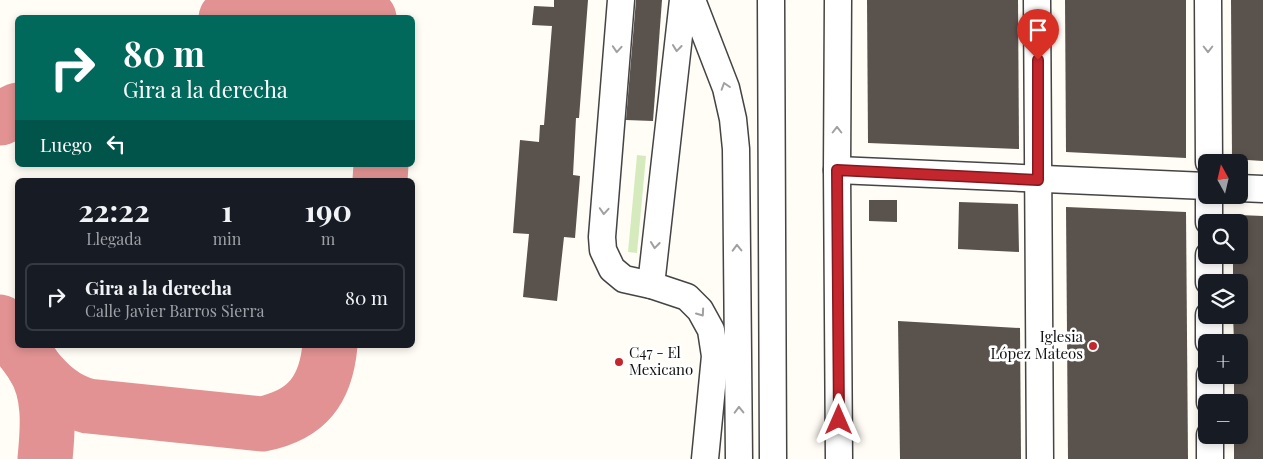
<!DOCTYPE html>
<html lang="es">
<head>
<meta charset="utf-8">
<style>
  :root { --surface:#171b24; --page:#20242c; --text:#f1f3f6; --muted:#9ea1a6; --line:#363941 }
  body { margin:0; font-family:"Playfair Display",serif; background:var(--page); color:var(--text); height:100vh; display:flex; flex-direction:column; font-size:19px; white-space:nowrap }
  * { box-sizing:border-box; margin:0 }
  p { font-size:16px; color:var(--muted) }
  .icon { flex:none; width:28px; height:28px; fill:none; stroke:currentColor; stroke-width:2; stroke-linecap:round; stroke-linejoin:round }
  .map { position:relative; flex:1; overflow:hidden }
  .details { position:absolute; left:15px; top:178px; width:400px; height:170px; display:flex; flex-direction:column; background:var(--surface); border-radius:8px; box-shadow:0 2px 8px #0003 }
  .details>* { flex:none }
  .banner { position:absolute; left:15px; top:15px; width:400px; height:152px; border-radius:8px; box-shadow:0 2px 8px #0003; background:#00695c; color:#fff; overflow:hidden }
  .needle { width:32px; rotate:352deg }
  .fabs { position:absolute; left:1198px; top:154px; display:grid; gap:10px }
  .fabs a { display:grid; place-items:center; width:50px; height:50px; border-radius:8px; background:var(--surface); box-shadow:0 2px 8px #0003; font-size:25px }
  .pin { position:absolute; display:grid; place-items:center; width:42px; height:42px; color:#fff; margin:-51px -21px; border-radius:50% 50% 50% 0; rotate:-45deg; box-shadow:0 0 5px #0007 }
  .pin .icon { rotate:45deg }
  .me { position:absolute; width:55px; margin:-28px; rotate:0deg; stroke-linejoin:round; filter:drop-shadow(0 0 4px #0008) }
  .turn { display:flex; align-items:center; gap:18px; height:105px; padding:0 25px; font-size:22px }
  .turn .icon { width:65px; height:65px; stroke-width:2.5 }
  .turn b { display:block; font-size:35px; line-height:42px }
  .then { display:flex; align-items:center; height:48px; padding:0 25px; background:#0003; gap:10px; font-size:19px }
  .eta { display:flex; justify-content:space-evenly; align-items:center; height:85px; text-align:center }
  .eta b { font-size:30px; font-weight:700; line-height:35px }
  ul { padding:0; list-style:none }
  li { display:flex; align-items:center; gap:15px; height:68px; margin:0 10px 8px; padding:0 15px; border:2px solid var(--line); border-radius:8px }
  li div { flex:1 }
  li b { display:block; font-size:19px }
  li em { font-style:normal }
  .map>svg:first-child { display:block }
</style>
</head>
<body>
<div class="map">
<svg width="1263" height="459" viewBox="0 0 1263 459">
  <rect width="100%" height="100%" fill="#fffdf5"/>
  <!-- green -->
  <polygon fill="#d5ebbd" points="637,155 646,156 637,253 628,252"/>
  <g fill="none" stroke-linecap="round" stroke-linejoin="round">
    <!-- taxiway -->
    <g stroke="#e29292" stroke-width="55">
      <path d="M226,18C258,7 291,9 323,10C337,10 357,9 369,18"/>
      <polyline points="0,118 18,110"/>
      <polyline points="380,180 381,165"/>
      <path d="M0,322C11,336 23,350 33,365C51,393 48,428 45,459"/>
      <path d="M34,367C49,385 64,400 88,406L262,424C307,415 326,390 330,345"/>
    </g>
  </g>
  <!-- building -->
  <g fill="#5a524d">
    <polygon points="554,0 588,0 579,118 576,118 573,175 580,176 575,238 564,237 557,301 523,297 529,234 513,233 520,140 539,142 540,125 544,125 552,26 532,25 534,6 554,7"/>
    <polygon points="636,0 662,0 653,121 626,120"/>
    <polygon points="867,0 1018,0 1019,149 868,143"/>
    <polygon points="1065,0 1186,0 1186,158 1066,152"/>
    <polygon points="1231,0 1263,0 1263,161 1232,159"/>
    <polygon points="869,200 897,200 897,222 869,221"/>
    <polygon points="959,202 1018,204 1019,252 958,249"/>
    <polygon points="1066,207 1186,212 1188,459 1068,459"/>
    <polygon points="1239,215 1263,216 1263,459 1234,459 1234,435 1239,435 1239,402 1234,402 1234,375 1239,375 1239,342 1234,342 1233,315 1239,315 1239,282 1233,282 1233,255 1239,255"/>
    <polygon points="898,321 1020,328 1021,459 900,459"/>
  </g>
  <g fill="none" stroke-linecap="round" stroke-linejoin="round">
    <defs>
      <g id="minor">
        <polyline points="621,0 602,237 603,250 612,269 624,279 651,285 687,297 700,310 711,330 715,356 705,459"/>
        <polyline points="692,0 726,88 733,119 736,149 739,459"/>
        <polyline points="771,0 773,459"/>
        <polyline points="838,0 837,170 839,459"/>
        <polyline points="1037,0 1040,459"/>
        <polyline points="1208,0 1209,162"/>
        <polyline points="837,170 1206,186"/>
        <polyline points="1239,188 1263,189"/>
        <polyline points="1209,195 1209,222"/>
        <polyline points="1209,255 1209,282"/>
        <polyline points="651,285 683,0"/>
        <polyline points="1209,315 1209,342"/>
        <polyline points="1210,375 1210,402"/>
        <polyline points="1210,435 1210,459"/>
      </g>
    </defs>
    <!-- minor casing -->
    <use href="#minor" stroke="#444" stroke-width="29"/>
    <!-- minor -->
    <use href="#minor" stroke="#fff" stroke-width="26"/>
  </g>
  <!-- one-way arrows -->
  <defs><path id="oneway-chevron" d="M-2-3.5L2.5 0L-2 3.5" fill="none" stroke-width="1.6" stroke-linecap="round" stroke-linejoin="round" transform="scale(1.25)"/></defs>
  <g stroke="#a0a0a0">
    <use href="#oneway-chevron" transform="translate(677 48) rotate(96)"/>
    <use href="#oneway-chevron" transform="translate(617 49) rotate(94)"/>
    <use href="#oneway-chevron" transform="translate(1208 49) rotate(90)"/>
    <use href="#oneway-chevron" transform="translate(725 86) rotate(-108)"/>
    <use href="#oneway-chevron" transform="translate(837 130) rotate(-90)"/>
    <use href="#oneway-chevron" transform="translate(604 211) rotate(94)"/>
    <use href="#oneway-chevron" transform="translate(655 245) rotate(96)"/>
    <use href="#oneway-chevron" transform="translate(737 248) rotate(-91)"/>
    <use href="#oneway-chevron" transform="translate(701 313) rotate(55)"/>
    <use href="#oneway-chevron" transform="translate(739 410) rotate(-91)"/>
  </g>
  <g fill="none" stroke-linecap="round" stroke-linejoin="round">
    <defs>
      <polyline id="route" points="839,420 837,170 1038,180 1038,60"/>
    </defs>
    <!-- route casing -->
    <use href="#route" stroke="#7f191e" stroke-width="12"/>
    <!-- route -->
    <use href="#route" stroke="#c4262e" stroke-width="9"/>
  </g>
  <!-- markers -->
  <g fill="#c4262e" stroke="#fff" stroke-width="2">
    <circle cx="1093" cy="346" r="5"/>
    <circle cx="619" cy="362" r="5"/>
  </g>
  <g text-anchor="middle" stroke-width="5" stroke-linejoin="round" paint-order="stroke">
    <!-- poi labels -->
    <g font-size="15" fill="#111" stroke="#fff" text-anchor="end">
      <text x="1083" y="342">Iglesia<tspan x="1083" dy="17">López Mateos</tspan></text>
      <text x="629" y="358" text-anchor="start">C47 - El<tspan x="629" dy="17">Mexicano</tspan></text>
    </g>
  </g>
</svg>
<div class="fabs">
<a><svg class="needle" viewBox="-14 -14 28 28"><path d="M0-13l5 13h-10z" fill="#e53935"/><path d="M0 13l5-13h-10z" fill="#9ea1a6"/></svg></a>
<a><svg class="icon" aria-label="search" viewBox="0 0 24 24"><circle cx="10" cy="10" r="6"/><path d="M15 15l6 6"/></svg></a>
<a><svg class="icon" aria-label="layers" viewBox="0 0 24 24"><path d="M12 4l9 5-9 5-9-5zM3 14l9 5 9-5"/></svg></a>
<a>+</a>
<a>−</a>
</div>
<div class="pin" style="left:1038px;top:60px;background:#d93025"><svg class="icon" aria-label="arrive" viewBox="0 0 24 24"><path d="M6 21V4h12l-3 4 3 4H6"/></svg></div>
<svg class="me" style="left:839px;top:420px" viewBox="-20 -20 40 40"><path d="M0-17L14 15 0 8-14 15z" fill="#c4262e" stroke="#fff" stroke-width="4"/></svg>
<div class="banner">
<div class="turn"><svg class="icon" aria-label="right" viewBox="0 0 24 24"><path d="M7 20v-9h11M14 6l5 5-5 5"/></svg><div><b>80 m</b>Gira a la derecha</div></div>
<div class="then">Luego<svg class="icon" aria-label="left" viewBox="0 0 24 24"><path d="M17 20v-9H6M10 6l-5 5 5 5"/></svg></div>
</div>
<section class="details">
<div class="eta">
<div><b>22:22</b><p>Llegada</p></div>
<div><b>1</b><p>min</p></div>
<div><b>190</b><p>m</p></div>
</div>
<ul>
<li><svg class="icon" aria-label="right" viewBox="0 0 24 24"><path d="M7 20v-9h11M14 6l5 5-5 5"/></svg><div><b>Gira a la derecha</b><p>Calle Javier Barros Sierra</p></div><em>80 m</em></li>
</ul>
</section>
</div>
</body>
</html>
